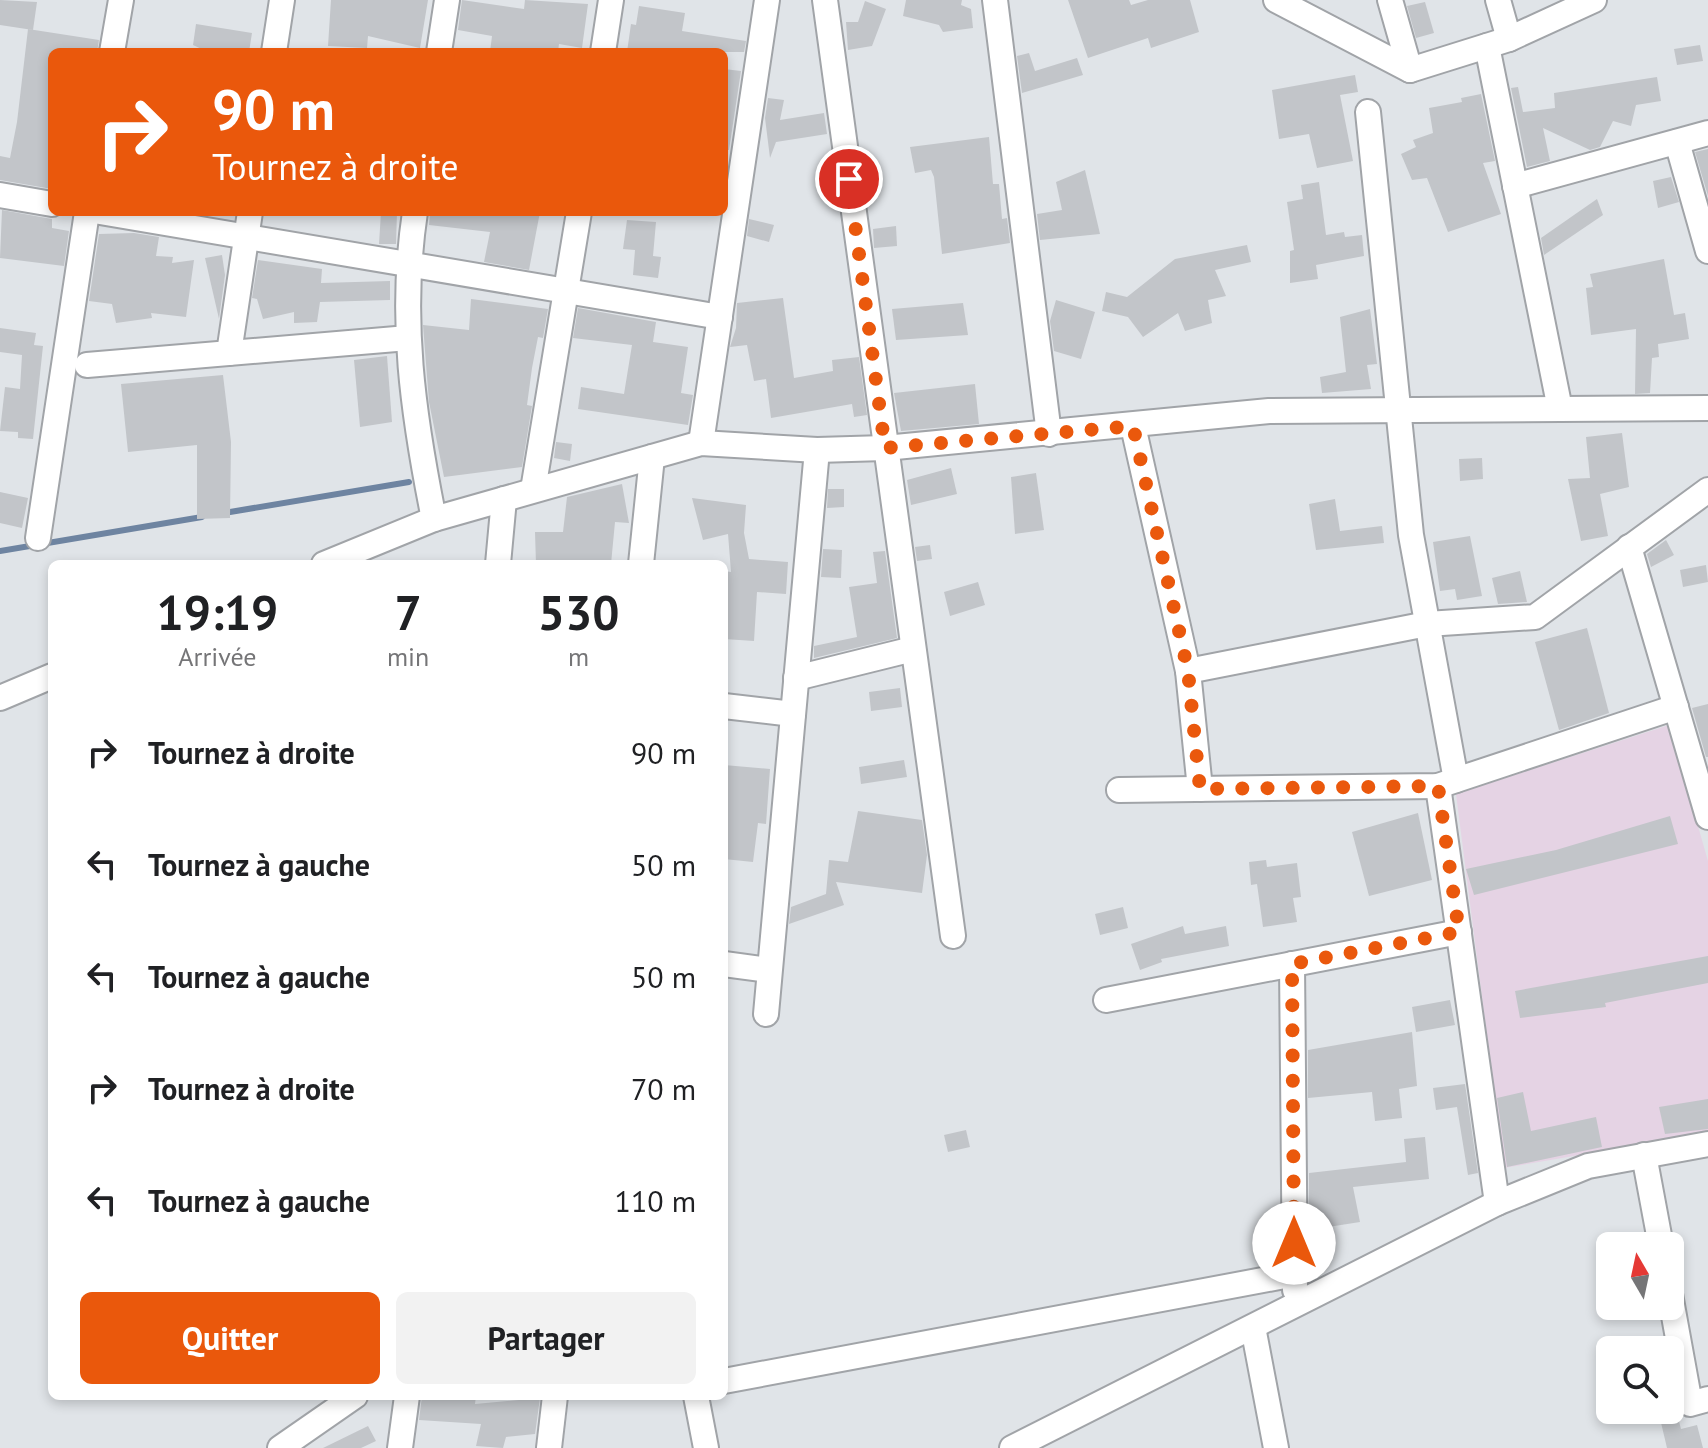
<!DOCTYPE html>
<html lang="fr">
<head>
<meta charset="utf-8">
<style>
  :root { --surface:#fff; --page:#f2f2f2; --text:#202124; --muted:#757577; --accent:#ea580c }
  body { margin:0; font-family:"PT Sans",sans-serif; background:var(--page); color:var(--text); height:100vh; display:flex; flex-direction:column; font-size:30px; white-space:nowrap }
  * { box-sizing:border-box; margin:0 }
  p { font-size:26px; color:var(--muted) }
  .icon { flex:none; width:44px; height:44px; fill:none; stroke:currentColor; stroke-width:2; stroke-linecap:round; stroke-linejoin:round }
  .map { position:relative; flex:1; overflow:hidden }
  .side { position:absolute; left:48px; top:560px; width:680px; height:840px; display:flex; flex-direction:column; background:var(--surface); border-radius:12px; box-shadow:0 4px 12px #0003 }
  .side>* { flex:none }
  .banner { position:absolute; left:48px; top:48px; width:680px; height:168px; border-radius:12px; box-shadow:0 4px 12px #0003; background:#ea580c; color:#fff; overflow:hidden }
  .needle { width:52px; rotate:351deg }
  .controls { position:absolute; left:1596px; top:1232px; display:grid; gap:16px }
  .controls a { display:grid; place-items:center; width:88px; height:88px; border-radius:12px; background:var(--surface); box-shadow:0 4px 12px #0003; font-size:40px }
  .pin { position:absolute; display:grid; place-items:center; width:68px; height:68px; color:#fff; margin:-34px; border:4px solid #fff; border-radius:50%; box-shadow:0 2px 8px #0007 }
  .me { position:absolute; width:88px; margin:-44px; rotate:0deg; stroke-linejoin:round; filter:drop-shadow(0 0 6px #0008) }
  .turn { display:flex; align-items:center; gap:28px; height:168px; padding:0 32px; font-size:36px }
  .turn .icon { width:104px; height:104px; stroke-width:2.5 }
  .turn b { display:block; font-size:56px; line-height:68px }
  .eta { display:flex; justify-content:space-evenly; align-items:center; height:136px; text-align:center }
  .eta b { font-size:48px; font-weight:700; line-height:56px }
  .button { display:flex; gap:16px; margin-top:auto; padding:16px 32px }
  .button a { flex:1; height:92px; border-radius:12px; background:var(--accent); color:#fff; font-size:32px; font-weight:700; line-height:92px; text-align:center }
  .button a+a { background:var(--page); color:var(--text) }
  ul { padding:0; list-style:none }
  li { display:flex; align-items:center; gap:24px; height:112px; padding:0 32px }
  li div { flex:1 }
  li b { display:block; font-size:30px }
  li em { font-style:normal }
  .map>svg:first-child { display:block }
</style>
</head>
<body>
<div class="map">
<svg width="1708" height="1448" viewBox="0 0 1708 1448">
  <rect width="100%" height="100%" fill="#e0e4e8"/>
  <!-- education -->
  <polygon fill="#e5d3e4" points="1669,725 1708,861 1708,1133 1504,1168 1456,794"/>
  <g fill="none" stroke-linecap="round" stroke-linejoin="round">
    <!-- stream -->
    <g stroke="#6e84a1" stroke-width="6">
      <polyline points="224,513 409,482"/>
      <polyline points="0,551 202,517"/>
    </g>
  </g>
  <!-- building -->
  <g fill="#c2c5c9">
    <polygon points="0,0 37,2 33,30 0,25"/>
    <polygon points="331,0 428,0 420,48 368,36 367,48 328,46"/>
    <polygon points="462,0 524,9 525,0 588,4 582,48 559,44 558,52 490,52 492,36 458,30"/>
    <polygon points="906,0 962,0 961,5 971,9 973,28 943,32 939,25 903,16"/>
    <polygon points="1068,0 1129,0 1131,5 1148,0 1190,0 1199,32 1151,48 1148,38 1088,58"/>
    <polygon points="865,1 886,9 872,46 848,50 846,22 858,22"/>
    <polygon points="1425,2 1434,33 1416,38 1407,6"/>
    <polygon points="639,6 685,13 682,31 746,41 744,52 627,52 631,24 636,25"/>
    <polygon points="196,24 252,33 249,52 208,52 193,45"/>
    <polygon points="28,29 99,40 97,52 52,52 52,189 0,180 0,156 10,158 17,122"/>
    <polygon points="1700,45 1703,61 1677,65 1674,49"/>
    <polygon points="1029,53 1035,71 1077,58 1083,75 1022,93 1017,56"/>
    <polygon points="724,69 741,71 729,150 724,150"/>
    <polygon points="1355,75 1358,92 1340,95 1353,161 1317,168 1309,134 1279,139 1272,90"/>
    <polygon points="1657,77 1661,101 1636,105 1631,126 1613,121 1600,147 1590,150 1543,128 1550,161 1527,167 1511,88 1518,87 1523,112 1555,108 1554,93"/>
    <polygon points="1481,94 1495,161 1483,163 1501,214 1448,232 1427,178 1412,180 1401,154 1416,147 1413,140 1433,133 1429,108 1462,102 1461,98"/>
    <polygon points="768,98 784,100 780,120 824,113 827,134 776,142 770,158 765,118"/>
    <polygon points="989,137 993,184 999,184 1002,219 1007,218 1010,243 942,254 934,177 931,170 915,173 910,147"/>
    <polygon points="1708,149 1708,196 1695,152"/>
    <polygon points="1085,170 1100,234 1040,240 1037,214 1062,210 1056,182"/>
    <polygon points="1671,177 1679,202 1658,208 1653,181"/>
    <polygon points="1319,182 1326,235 1344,232 1345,237 1362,235 1364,256 1316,265 1318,279 1290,283 1290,251 1294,250 1287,202 1303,199 1301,185"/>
    <polygon points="1597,199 1603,215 1544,255 1541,238"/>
    <polygon points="2,210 52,219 52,228 69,231 64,266 0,258"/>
    <polygon points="381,212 397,212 396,244 379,244"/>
    <polygon points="430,212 540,212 529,270 484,262 490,232 429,225"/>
    <polygon points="749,219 774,225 769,242 747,236"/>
    <polygon points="627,220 656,222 653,256 661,257 658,278 633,275 635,250 623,249"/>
    <polygon points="896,226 897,246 874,248 873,229"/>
    <polygon points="134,233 159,237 156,256 173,257 172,263 194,260 186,317 151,313 152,318 116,323 112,304 89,301 99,234"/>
    <polygon points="1247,245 1251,262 1215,270 1226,296 1208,300 1212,323 1185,331 1178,313 1143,337 1128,317 1102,311 1106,292 1127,297 1175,259"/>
    <polygon points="222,255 225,275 219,319 205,258"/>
    <polygon points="1664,259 1674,315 1685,313 1689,339 1658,344 1659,357 1652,358 1650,393 1635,394 1636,329 1591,335 1586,288 1593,287 1590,274"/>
    <polygon points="258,260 322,269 321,283 390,281 390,300 320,302 317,322 294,323 294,312 263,319 257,299 252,298"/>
    <polygon points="783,298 794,378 833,371 832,360 859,357 867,415 854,417 852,404 771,418 766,379 754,381 747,345 730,347 736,328 737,303"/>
    <polygon points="471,299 548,309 543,338 538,337 532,368 527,405 532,406 522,467 444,477 429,402 423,325 469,330"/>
    <polygon points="1056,300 1095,312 1081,359 1054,351 1050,321"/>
    <polygon points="963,303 968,335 896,340 892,309"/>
    <polygon points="578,308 656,322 653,342 688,347 681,393 693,395 688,425 578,409 581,387 624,394 632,345 573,338"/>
    <polygon points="1370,309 1377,364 1367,365 1371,389 1322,393 1320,377 1346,372 1340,317"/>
    <polygon points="0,328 36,333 34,345 43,346 33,439 18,438 18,432 0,431 5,387 20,389 22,355 0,352"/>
    <polygon points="387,356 392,422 360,427 354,360"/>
    <polygon points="223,375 231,442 230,518 197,519 197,445 128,452 121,384"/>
    <polygon points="975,384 979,424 901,431 894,393"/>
    <polygon points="1622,433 1629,487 1600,494 1608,536 1581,541 1568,479 1590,478 1586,437"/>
    <polygon points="556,442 572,444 570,461 554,458"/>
    <polygon points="1482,458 1483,479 1460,481 1459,459"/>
    <polygon points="951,468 957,494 911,505 907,480"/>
    <polygon points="1036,473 1044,530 1015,534 1011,477"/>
    <polygon points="622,484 629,523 615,522 611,564 536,564 535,532 563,532 567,497"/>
    <polygon points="828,489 844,489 844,507 827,508"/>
    <polygon points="0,492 28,498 22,528 0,523"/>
    <polygon points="692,498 746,505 744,533 749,559 788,562 786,594 757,592 754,641 724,639 724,571 731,572 728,534 703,540"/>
    <polygon points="1335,499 1340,531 1382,526 1384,543 1316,550 1309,504"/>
    <polygon points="1470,536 1482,596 1457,600 1455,589 1440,591 1433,542"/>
    <polygon points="1666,540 1674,555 1651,567 1647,554"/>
    <polygon points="930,545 932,559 917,561 915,547"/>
    <polygon points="823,549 842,550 841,578 821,577"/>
    <polygon points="885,551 897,638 814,658 814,646 857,637 849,587 877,583 873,552"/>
    <polygon points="1706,565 1708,582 1683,587 1680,570"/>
    <polygon points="1520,571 1527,602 1498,604 1492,578"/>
    <polygon points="978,582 985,605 950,616 944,592"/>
    <polygon points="1587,628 1609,713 1559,730 1535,642"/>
    <polygon points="900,688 902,707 871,711 869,692"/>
    <polygon points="1708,704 1708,757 1706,757 1692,708"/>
    <polygon points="904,760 907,777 861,784 859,767"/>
    <polygon points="724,765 770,769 766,824 758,823 753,862 724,859"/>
    <polygon points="858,811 922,820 927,855 922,893 836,882 844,905 789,924 791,907 826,894 829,860 848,862"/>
    <polygon points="1418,813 1432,880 1369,896 1352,832"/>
    <polygon points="1670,816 1678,844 1474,895 1466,869 1556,850"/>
    <polygon points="1266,860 1267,867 1297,863 1301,897 1293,898 1297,922 1263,927 1257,884 1251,885 1249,862"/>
    <polygon points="1123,907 1128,928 1100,935 1095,914"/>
    <polygon points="1183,926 1185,934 1226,926 1229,946 1161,959 1162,962 1140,970 1131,944"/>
    <polygon points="1708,956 1708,983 1605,1003 1606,1007 1520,1018 1515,991"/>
    <polygon points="1450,1000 1455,1025 1416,1032 1412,1007"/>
    <polygon points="1412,1032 1417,1086 1399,1089 1402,1118 1375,1121 1372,1092 1308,1098 1308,1050"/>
    <polygon points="1465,1084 1478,1173 1468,1175 1457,1107 1436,1110 1433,1088"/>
    <polygon points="1523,1092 1531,1131 1596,1117 1602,1147 1507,1167 1497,1098"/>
    <polygon points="1708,1099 1708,1129 1665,1134 1659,1107"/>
    <polygon points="966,1130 970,1147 948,1152 944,1135"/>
    <polygon points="1425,1137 1429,1179 1353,1187 1360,1222 1309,1230 1309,1173 1406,1162 1404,1139"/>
    <polygon points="422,1396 476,1396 475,1404 540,1398 535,1434 506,1437 503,1448 476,1446 481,1424 419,1420"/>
    <polygon points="1658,1410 1676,1410 1681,1429 1697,1425 1703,1448 1667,1448"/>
    <polygon points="368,1426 376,1441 361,1448 323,1448"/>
  </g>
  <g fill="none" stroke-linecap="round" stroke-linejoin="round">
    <defs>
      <g id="minor">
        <polyline points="825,0 953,936"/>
        <polyline points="995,0 1049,434"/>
        <polyline points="1276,0 1410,70 1509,39 1594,0"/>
        <polyline points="1390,0 1410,70"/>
        <polyline points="1498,0 1509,39"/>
        <polyline points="1487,46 1560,409"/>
        <polyline points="112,52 121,0"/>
        <polyline points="274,52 282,0"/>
        <polyline points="439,52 447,0"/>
        <polyline points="603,52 611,0"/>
        <polyline points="1368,112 1411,535 1456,780"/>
        <polyline points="1677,142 1708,251"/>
        <polyline points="1515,186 1708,133"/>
        <polyline points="0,195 52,204"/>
        <polyline points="100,212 720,317"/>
        <path d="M415,212C399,318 413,415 434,519"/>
        <polyline points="229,353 250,212"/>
        <polyline points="87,365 408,338"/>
        <polyline points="1133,426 1188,671 1200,789"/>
        <polyline points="701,443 767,0"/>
        <polyline points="533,490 579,212"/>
        <polyline points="38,538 87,212"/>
        <polyline points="1629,547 1708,817"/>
        <polyline points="324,564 434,519 701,443 817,450 885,448 1269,411 1708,408"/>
        <polyline points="498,564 504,499"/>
        <polyline points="641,564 652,457"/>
        <polyline points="1188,671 1427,624 1535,617 1708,490"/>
        <polyline points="796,678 913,649"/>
        <polyline points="0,698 52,676"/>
        <polyline points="724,706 793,714"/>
        <polyline points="1438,786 1497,1203"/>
        <polyline points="1119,790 1438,786 1676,707"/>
        <polyline points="724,964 769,970"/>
        <polyline points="1292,964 1295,1290"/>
        <polyline points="1106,1000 1459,932"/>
        <polyline points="766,1014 817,450"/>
        <polyline points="1644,1155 1661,1246"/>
        <polyline points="1670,1294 1690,1404 1708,1399"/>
        <polyline points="1253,1327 1276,1448"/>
        <polyline points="724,1381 1295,1274"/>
        <polyline points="696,1396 706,1448"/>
        <polyline points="280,1448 355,1396"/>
        <polyline points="400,1448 407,1396"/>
        <polyline points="549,1448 555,1396"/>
        <polyline points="1012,1448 1497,1203 1588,1166 1708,1144"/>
      </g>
    </defs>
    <!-- minor casing -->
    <use href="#minor" stroke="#a1a4a8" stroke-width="28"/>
    <!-- minor -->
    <use href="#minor" stroke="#fff" stroke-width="24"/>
  </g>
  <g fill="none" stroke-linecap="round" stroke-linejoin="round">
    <!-- route -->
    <polyline stroke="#ea580c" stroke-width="14" stroke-dasharray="0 25.2" points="849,179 885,448 1133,426 1188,671 1200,789 1438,786 1459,932 1292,964 1294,1243"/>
  </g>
</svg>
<div class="controls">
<a><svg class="needle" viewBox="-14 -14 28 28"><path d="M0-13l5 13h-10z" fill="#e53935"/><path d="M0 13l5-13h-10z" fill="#757577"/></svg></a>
<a><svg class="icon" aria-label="search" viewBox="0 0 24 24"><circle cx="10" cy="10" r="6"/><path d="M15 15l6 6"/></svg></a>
</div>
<div class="pin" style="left:849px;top:179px;background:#d93025"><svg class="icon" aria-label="arrive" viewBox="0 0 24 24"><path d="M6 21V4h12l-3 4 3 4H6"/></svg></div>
<svg class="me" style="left:1294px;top:1243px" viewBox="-20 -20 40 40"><circle r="19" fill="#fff"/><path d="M0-13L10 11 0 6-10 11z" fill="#ea580c"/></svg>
<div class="banner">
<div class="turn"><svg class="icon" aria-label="right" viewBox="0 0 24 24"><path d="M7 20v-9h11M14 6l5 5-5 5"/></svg><div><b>90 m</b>Tournez à droite</div></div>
</div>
<section class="side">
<div class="eta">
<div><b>19:19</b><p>Arrivée</p></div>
<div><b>7</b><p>min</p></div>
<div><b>530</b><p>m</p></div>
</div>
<ul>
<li><svg class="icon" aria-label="right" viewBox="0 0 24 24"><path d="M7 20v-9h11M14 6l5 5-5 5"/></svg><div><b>Tournez à droite</b></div><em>90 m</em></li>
<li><svg class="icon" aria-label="left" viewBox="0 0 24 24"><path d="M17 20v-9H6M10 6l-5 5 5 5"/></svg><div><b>Tournez à gauche</b></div><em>50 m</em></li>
<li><svg class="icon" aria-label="left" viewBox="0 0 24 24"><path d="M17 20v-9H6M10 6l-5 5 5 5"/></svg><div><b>Tournez à gauche</b></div><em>50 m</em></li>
<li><svg class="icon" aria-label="right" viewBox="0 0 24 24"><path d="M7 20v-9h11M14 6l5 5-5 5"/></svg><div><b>Tournez à droite</b></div><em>70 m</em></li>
<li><svg class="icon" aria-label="left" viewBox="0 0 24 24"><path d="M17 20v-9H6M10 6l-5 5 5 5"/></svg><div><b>Tournez à gauche</b></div><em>110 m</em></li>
</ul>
<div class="button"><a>Quitter</a><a>Partager</a></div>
</section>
</div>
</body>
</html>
